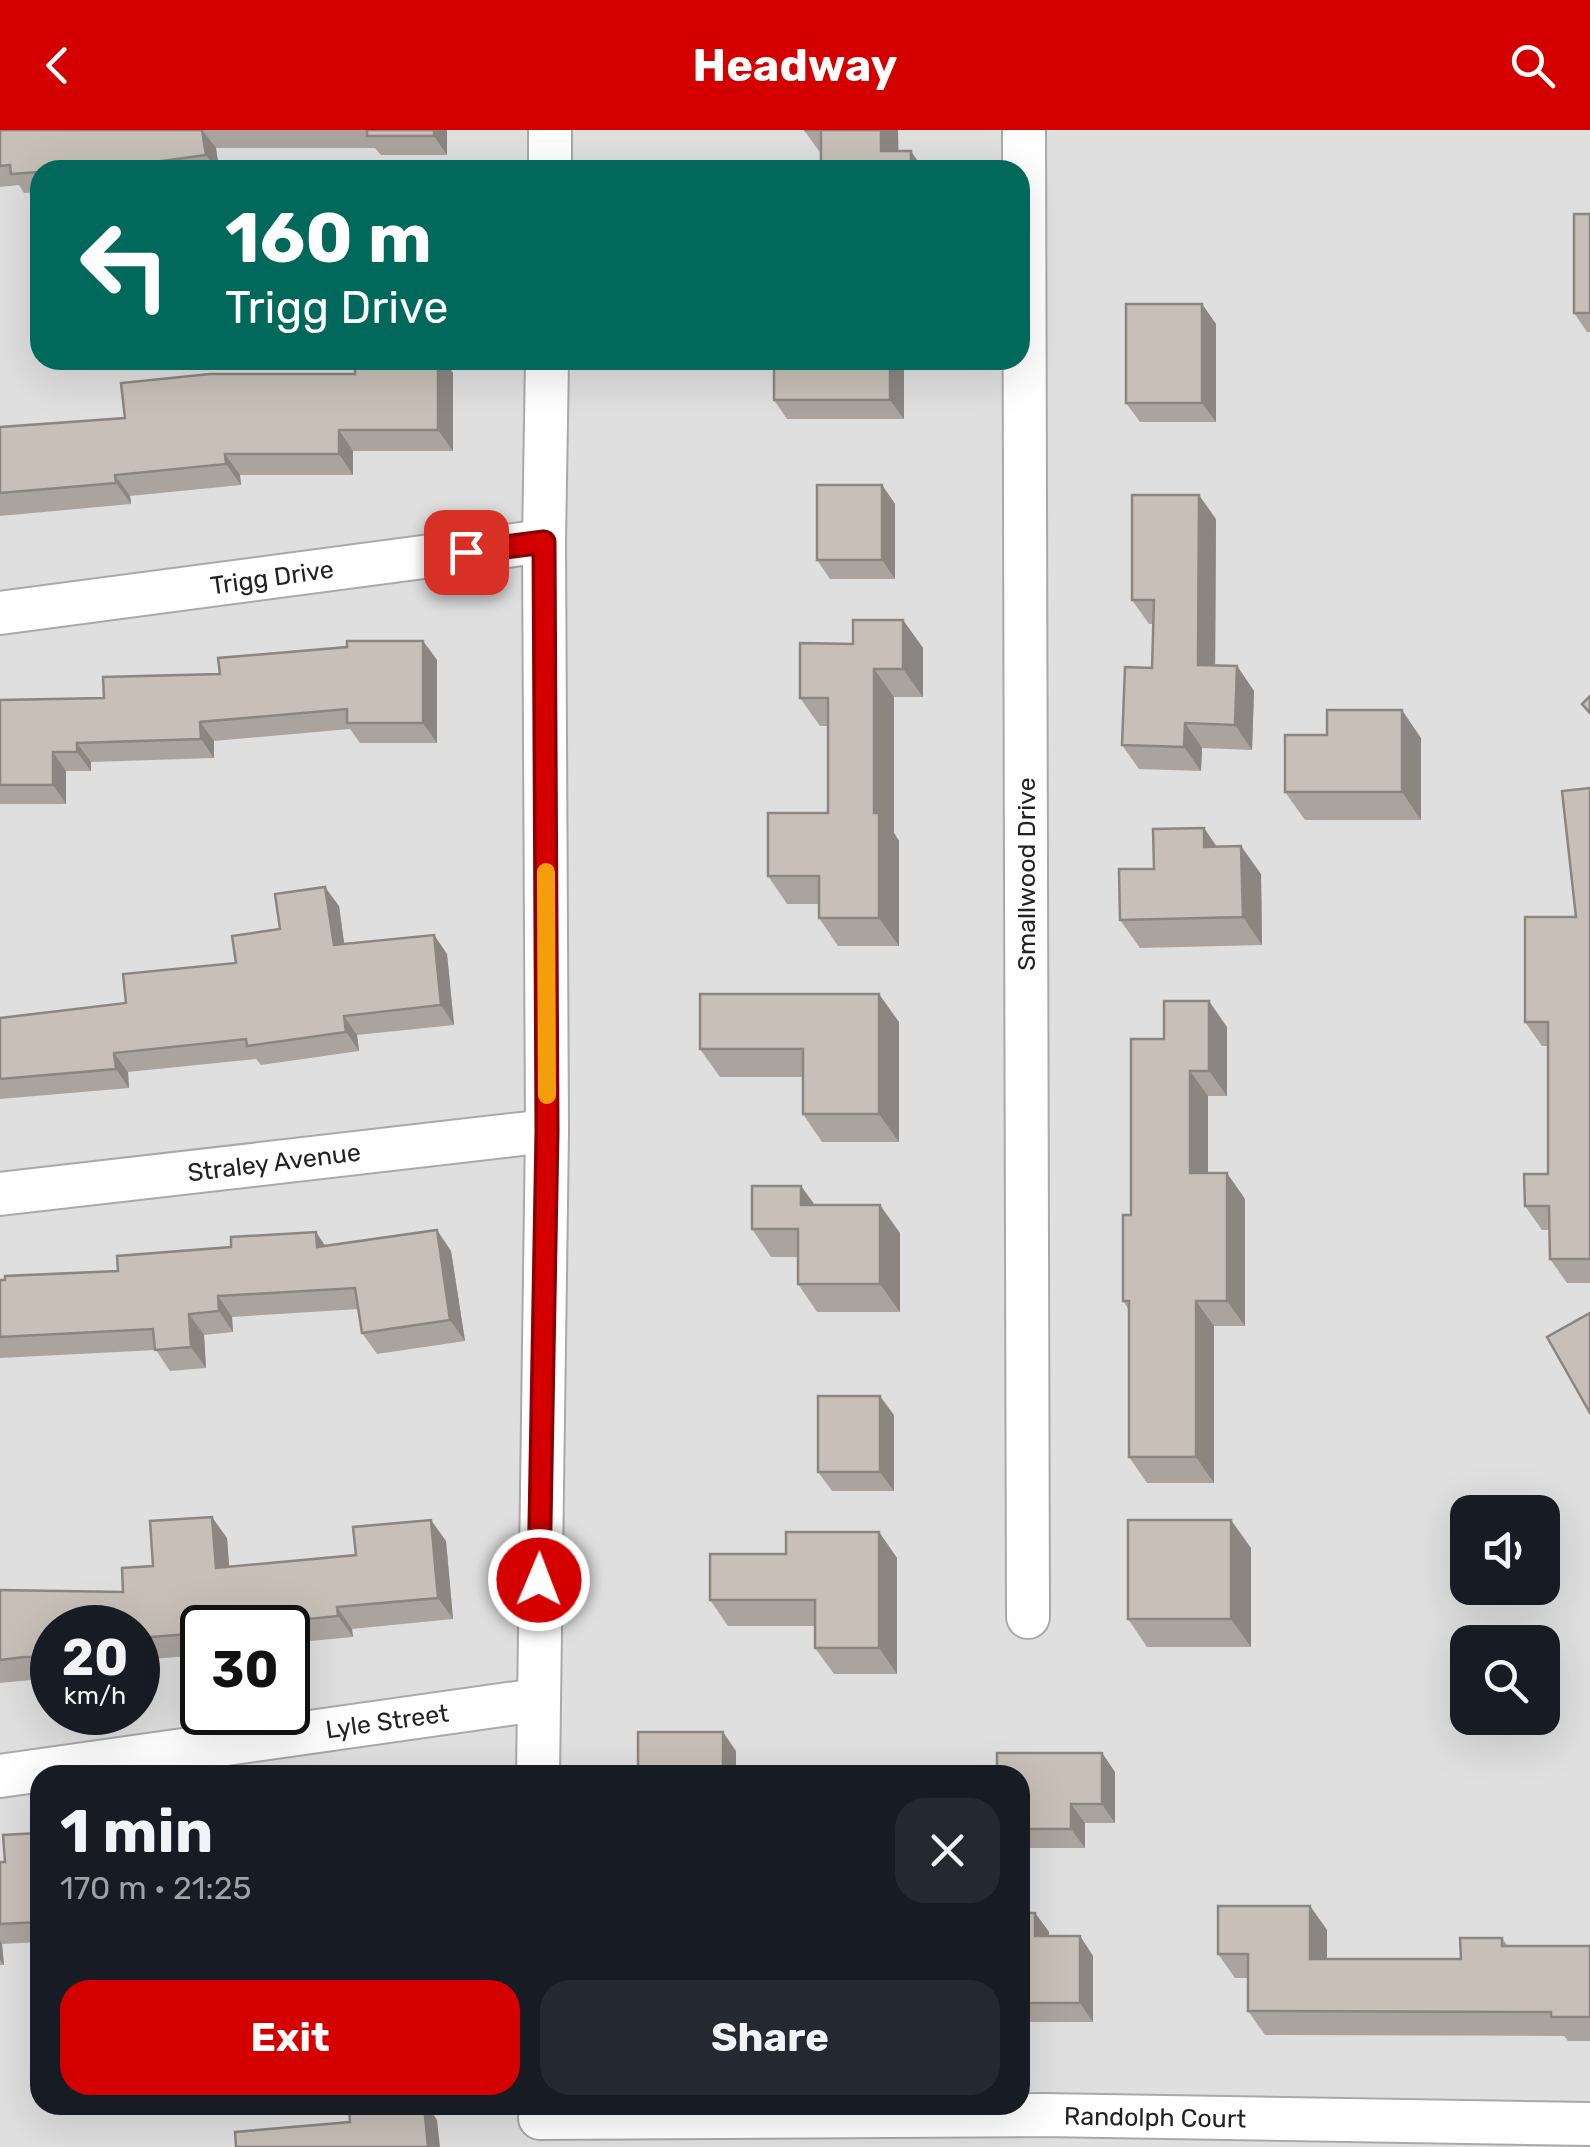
<!DOCTYPE html>
<html lang="en">
<head>
<meta charset="utf-8">
<style>
  :root { --surface:#171b24; --page:#242831; --text:#f1f3f6; --muted:#9ea1a6; --accent:#d40000 }
  body { margin:0; font-family:Rubik,sans-serif; background:var(--page); color:var(--text); height:100vh; display:flex; flex-direction:column; font-size:38px; white-space:nowrap }
  * { box-sizing:border-box; margin:0 }
  p { font-size:32px; color:var(--muted) }
  .icon { flex:none; width:55px; height:55px; fill:none; stroke:currentColor; stroke-width:2; stroke-linecap:round; stroke-linejoin:round }
  .map { position:relative; flex:1; overflow:hidden }
  .panel { position:absolute; left:30px; top:1635px; width:1000px; height:350px; display:flex; flex-direction:column; background:var(--surface); border-radius:30px; box-shadow:0 10px 40px #0002 }
  .panel>* { flex:none }
  .banner { position:absolute; left:30px; top:30px; width:1000px; height:210px; border-radius:30px; box-shadow:0 10px 40px #0002; background:#00695c; color:#fff; overflow:hidden }
  .buttons { position:absolute; left:1450px; top:1365px; display:grid; gap:20px }
  .buttons a { display:grid; place-items:center; width:110px; height:110px; border-radius:20px; background:var(--surface); box-shadow:0 10px 40px #0002; font-size:50px }
  .speed { position:absolute; left:30px; top:1475px; display:flex; gap:20px; font-size:50px; font-weight:700; text-align:center }
  .speed>* { display:grid; place-content:center; width:130px; height:130px; border-radius:50%; background:var(--surface); box-shadow:0 10px 40px #0002; line-height:1 }
  .speed small { font-size:25px; font-weight:400 }
  .speed .limit { border:5px solid #111; border-radius:15px; background:#fff; color:#111 }
  .pin { position:absolute; display:grid; place-items:center; width:85px; height:85px; color:#fff; margin:-42px; border-radius:20px; box-shadow:0 5px 15px #0006 }
  .me { position:absolute; width:110px; margin:-55px; rotate:1deg; stroke-linejoin:round; filter:drop-shadow(0 0 8px #0008) }
  .turn { display:flex; align-items:center; gap:35px; height:210px; padding:0 30px; font-size:45px }
  .turn .icon { width:130px; height:130px; stroke-width:2.5 }
  .turn b { display:block; font-size:70px; line-height:85px }
  .round { display:grid; place-items:center; flex:none; width:105px; height:105px; border-radius:30px; background:var(--page) }
  .headline { display:flex; align-items:center; justify-content:space-between; height:170px; padding:0 30px }
  h1 { font-size:60px; font-weight:700; line-height:75px }
  .action { display:flex; gap:20px; margin-top:auto; padding:20px 30px }
  .action a { flex:1; height:115px; border-radius:30px; background:var(--accent); color:#fff; font-size:40px; font-weight:700; line-height:115px; text-align:center }
  .action a+a { background:var(--page); color:var(--text) }
  header { display:flex; justify-content:space-between; align-items:center; height:130px; padding:0 30px; background:var(--accent); color:#fff; font-size:45px; font-weight:700 }
  .map>svg:first-child { display:block }
</style>
</head>
<body>
<header><svg class="icon" aria-label="back" viewBox="0 0 24 24"><path d="M15 5l-7 7 7 7"/></svg>Headway<svg class="icon" aria-label="search" viewBox="0 0 24 24"><circle cx="10" cy="10" r="6"/><path d="M15 15l6 6"/></svg></header>
<div class="map">
<svg width="1590" height="2017" viewBox="0 0 1590 2017">
  <rect width="100%" height="100%" fill="#f2efe9"/>
  <!-- residential -->
  <path fill="#e0dfdf" fill-rule="evenodd" d="M0,0H1590V2017H0ZM40,40H1020V230H40ZM1468,1382H1542V1458H1468ZM52,1498H138V1582H52ZM202,1498H288V1582H202ZM1468,1512H1542V1588H1468ZM40,1645H1020V1975H40Z"/>
  <g fill="none" stroke-linecap="round" stroke-linejoin="round">
    <defs>
      <g id="minor">
        <polyline points="1024,0 1028,1487"/>
        <polyline points="550,40 550,0"/>
        <polyline points="0,483 544,411"/>
        <polyline points="0,1064 547,1001"/>
        <polyline points="538,1645 547,1001 544,411 547,230"/>
        <polyline points="0,1646 537,1570"/>
        <polyline points="540,1988 1043,1985 1590,1994"/>
      </g>
    </defs>
    <!-- minor casing -->
    <use href="#minor" stroke="#a9a9a9" stroke-width="46"/>
    <!-- minor -->
    <use href="#minor" stroke="#fff" stroke-width="42"/>
  </g>
  <!-- wall -->
  <g fill="#aba49e">
    <polygon points="0,0 447,0 447,25 381,25 375,18 216,18 219,40 40,40 40,62 24,63 19,55 0,57"/>
    <polygon points="804,0 898,0 821,24"/>
    <polygon points="1590,84 1590,202 1587,202 1574,183"/>
    <polygon points="1202,174 1216,194 1216,292 1140,292 1126,273"/>
    <polygon points="355,230 444,230 453,243 453,321 353,321 353,345 240,345 241,355 130,366 131,374 0,386 0,297 125,288 355,244"/>
    <polygon points="904,230 904,289 787,289 774,270"/>
    <polygon points="882,355 895,374 895,449 830,449 817,430"/>
    <polygon points="1216,389 1215,536 1237,536 1254,561 1252,620 1202,618 1201,641 1139,639 1122,615 1152,538 1153,494 1149,494 1132,470"/>
    <polygon points="903,490 923,518 923,567 894,567 894,703 899,711 899,816 838,816 819,788 819,774 787,774 768,746 828,683 828,596 820,596 800,568 853,514"/>
    <polygon points="423,511 437,530 437,613 360,613 350,599 214,611 214,628 91,632 91,641 66,641 66,674 0,674 0,570 104,568 220,544"/>
    <polygon points="1421,608 1421,690 1305,690 1285,662"/>
    <polygon points="1590,658 1590,1153 1567,1153 1550,1129 1550,1100 1542,1100 1525,1076 1548,1044 1548,916 1542,916 1525,892 1576,787"/>
    <polygon points="1204,698 1217,717 1261,744 1262,815 1140,818 1120,790 1154,739"/>
    <polygon points="339,776 344,814 434,805 447,824 454,895 357,905 359,921 261,935 256,929 128,942 129,958 0,969 0,888 126,873 236,833 280,799"/>
    <polygon points="899,892 899,1012 822,1012 803,984 803,947 720,947 700,919"/>
    <polygon points="1227,897 1227,966 1208,966 1208,1043 1245,1069 1245,1196 1214,1196 1214,1353 1147,1353 1129,1327 1129,1180 1123,1171 1131,1085 1164,909"/>
    <polygon points="801,1056 815,1075 900,1103 900,1182 817,1182 798,1154 798,1127 771,1127 752,1099"/>
    <polygon points="325,1116 451,1121 465,1211 377,1224 362,1203 359,1179 232,1187 233,1202 204,1205 206,1238 170,1241 156,1220 0,1228 0,1150 118,1141"/>
    <polygon points="894,1285 894,1361 832,1361 818,1342"/>
    <polygon points="879,1402 897,1428 897,1544 834,1544 815,1518 815,1496 728,1496 710,1470 786,1424"/>
    <polygon points="227,1408 229,1437 356,1425 446,1411 453,1489 352,1499 353,1507 288,1513 288,1498 202,1498 202,1525 138,1530 138,1498 52,1498 52,1548 0,1553 0,1460 123,1462 153,1436"/>
    <polygon points="1251,1418 1251,1517 1147,1517 1128,1489"/>
    <polygon points="1102,1623 1115,1642 1115,1693 1085,1693 1085,1718 1020,1718 1020,1645"/>
    <polygon points="40,1706 40,1812 2,1814 4,1835 0,1835 0,1732 5,1732"/>
    <polygon points="1310,1776 1327,1800 1327,1829 1461,1829 1502,1808 1508,1816 1590,1816 1590,1911 1568,1911 1564,1906 1265,1905 1248,1881 1248,1848 1235,1848 1218,1824"/>
    <polygon points="1020,1783 1035,1783 1049,1802 1049,1806 1080,1806 1093,1826 1093,1892 1020,1892"/>
  </g>
  <!-- shaded-wall -->
  <g fill="#8b8681">
    <polygon points="202,0 216,18 219,40 216,40 206,25"/>
    <polygon points="434,0 447,0 447,25 434,6"/>
    <polygon points="881,0 898,0 899,40 881,21"/>
    <polygon points="911,21 924,40 911,40"/>
    <polygon points="1202,174 1216,194 1216,292 1202,273"/>
    <polygon points="438,230 444,230 453,243 453,321 438,300"/>
    <polygon points="890,230 904,230 904,289 890,270"/>
    <polygon points="339,300 353,321 353,345 339,324"/>
    <polygon points="225,324 240,345 241,355 226,334"/>
    <polygon points="115,345 130,366 131,374 116,353"/>
    <polygon points="882,355 895,374 895,449 882,430"/>
    <polygon points="1199,365 1216,389 1215,559 1198,535"/>
    <polygon points="903,490 923,518 923,567 903,539"/>
    <polygon points="423,511 437,530 437,613 423,593"/>
    <polygon points="1237,536 1254,561 1252,620 1235,595"/>
    <polygon points="874,539 894,567 894,703 899,711 899,816 879,788 874,683"/>
    <polygon points="1402,580 1421,608 1421,690 1402,662"/>
    <polygon points="200,592 214,611 214,628 201,609"/>
    <polygon points="1185,593 1202,618 1201,641 1184,617"/>
    <polygon points="77,613 91,632 91,641 77,622"/>
    <polygon points="53,622 66,641 66,674 53,655"/>
    <polygon points="1204,698 1223,726 1204,717"/>
    <polygon points="1241,716 1261,744 1262,815 1243,787"/>
    <polygon points="325,757 339,776 347,834 334,815"/>
    <polygon points="434,805 447,824 454,895 441,875"/>
    <polygon points="879,864 899,892 899,1012 879,984"/>
    <polygon points="1209,871 1227,897 1227,966 1209,941"/>
    <polygon points="344,886 357,905 359,921 346,902"/>
    <polygon points="114,923 128,942 129,958 116,939"/>
    <polygon points="1190,941 1208,966 1208,1069 1190,1043"/>
    <polygon points="1227,1043 1245,1069 1245,1196 1227,1171"/>
    <polygon points="801,1056 821,1084 801,1075"/>
    <polygon points="880,1075 900,1103 900,1182 880,1154"/>
    <polygon points="437,1100 451,1121 465,1211 450,1190"/>
    <polygon points="316,1102 330,1123 317,1117"/>
    <polygon points="218,1166 232,1187 233,1202 219,1181"/>
    <polygon points="1196,1171 1214,1196 1214,1353 1196,1327"/>
    <polygon points="189,1184 204,1205 206,1238 191,1217"/>
    <polygon points="880,1266 894,1285 894,1361 880,1342"/>
    <polygon points="212,1387 227,1408 231,1459 216,1438"/>
    <polygon points="431,1390 446,1411 453,1489 438,1468"/>
    <polygon points="1231,1390 1251,1418 1251,1517 1231,1489"/>
    <polygon points="879,1402 897,1428 897,1544 879,1518"/>
    <polygon points="337,1477 352,1499 353,1507 338,1486"/>
    <polygon points="723,1602 736,1621 736,1645 723,1645"/>
    <polygon points="1102,1623 1115,1642 1115,1693 1102,1674"/>
    <polygon points="1071,1674 1085,1693 1085,1718 1071,1699"/>
    <polygon points="1310,1776 1327,1800 1327,1853 1310,1829"/>
    <polygon points="1035,1783 1049,1802 1049,1826 1035,1806"/>
    <polygon points="1080,1806 1093,1826 1093,1892 1080,1873"/>
    <polygon points="0,1811 2,1814 4,1835 0,1829"/>
    <polygon points="424,1975 427,1975 437,1990 440,2017 428,2017"/>
  </g>
  <!-- building -->
  <g fill="#c7bfb8" stroke="#8b8681" stroke-width="2.5">
    <polygon points="0,0 202,0 206,25 140,34 40,40 40,42 11,44 10,35 0,36"/>
    <rect x="367" y="0" width="67" height="6"/>
    <polygon points="804,0 881,0 881,21 911,21 911,40 821,40 821,0"/>
    <rect x="1574" y="84" width="16" height="99"/>
    <rect x="1126" y="174" width="76" height="99"/>
    <polygon points="355,230 438,230 438,300 339,300 339,324 225,324 226,334 115,345 116,353 0,363 0,297 125,288 121,253 210,244 355,244"/>
    <rect x="774" y="230" width="116" height="40"/>
    <rect x="817" y="355" width="65" height="75"/>
    <polygon points="1132,365 1199,365 1198,535 1237,536 1235,595 1185,593 1184,617 1122,615 1125,537 1152,538 1154,470 1132,470"/>
    <polygon points="853,490 903,490 903,539 874,539 874,683 879,683 879,788 819,788 819,746 768,746 768,683 828,683 828,568 800,568 800,513 853,514"/>
    <polygon points="347,511 423,511 423,593 347,593 347,579 200,592 201,609 77,613 77,622 53,622 53,655 0,655 0,570 104,568 103,547 220,544 218,528 347,517"/>
    <polygon points="1590,566 1590,583 1582,574"/>
    <polygon points="1327,580 1402,580 1402,662 1285,662 1285,605 1327,605"/>
    <polygon points="1590,658 1590,1129 1550,1129 1549,1076 1525,1076 1524,1044 1548,1044 1548,892 1525,892 1525,787 1576,787 1562,661"/>
    <polygon points="1204,698 1204,717 1241,716 1243,787 1120,790 1119,739 1154,739 1153,699"/>
    <polygon points="325,757 334,815 434,805 441,875 344,886 346,902 247,916 246,909 114,923 116,939 0,949 0,888 126,873 123,844 236,833 232,806 280,799 275,764"/>
    <polygon points="700,864 879,864 879,984 803,984 803,919 700,919"/>
    <polygon points="1164,871 1209,871 1209,941 1190,941 1190,1043 1227,1043 1227,1171 1196,1171 1196,1327 1129,1327 1129,1171 1123,1171 1123,1085 1131,1085 1131,909 1164,909"/>
    <polygon points="752,1056 801,1056 801,1075 880,1075 880,1154 798,1154 798,1099 752,1099"/>
    <polygon points="437,1100 450,1190 362,1203 355,1158 218,1166 219,1181 189,1184 191,1217 155,1220 153,1199 0,1207 0,1150 5,1150 5,1146 118,1141 117,1126 231,1117 231,1107 316,1102 317,1117"/>
    <polygon points="1590,1183 1590,1283 1547,1207"/>
    <rect x="818" y="1266" width="62" height="76"/>
    <polygon points="212,1387 216,1438 356,1425 353,1397 431,1390 438,1468 337,1477 338,1486 220,1498 202,1498 202,1503 138,1508 138,1498 52,1498 52,1527 24,1527 0,1530 0,1460 123,1462 122,1438 153,1436 150,1391"/>
    <rect x="1128" y="1390" width="103" height="99"/>
    <polygon points="786,1402 879,1402 879,1518 815,1518 815,1470 710,1470 710,1424 786,1424"/>
    <rect x="638" y="1602" width="85" height="43"/>
    <polygon points="997,1623 1102,1623 1102,1674 1071,1674 1071,1699 1020,1699 1020,1645 997,1645"/>
    <polygon points="38,1703 40,1726 40,1792 0,1794 0,1732 5,1732 3,1705"/>
    <polygon points="1218,1776 1310,1776 1310,1829 1461,1829 1460,1808 1502,1808 1502,1816 1590,1816 1590,1887 1551,1887 1551,1882 1248,1881 1248,1824 1218,1824"/>
    <polygon points="1020,1783 1035,1783 1035,1806 1080,1806 1080,1873 1020,1873"/>
    <polygon points="381,1975 424,1975 428,2017 236,2017 235,2002 350,1992 349,1978"/>
  </g>
  <g fill="none" stroke-linecap="round" stroke-linejoin="round">
    <defs>
      <polyline id="route" points="466,422 544,412 547,1001 539,1450"/>
    </defs>
    <!-- route casing -->
    <use href="#route" stroke="#8a0000" stroke-width="25"/>
    <!-- route -->
    <use href="#route" stroke="#d40000" stroke-width="18"/>
    <!-- slow -->
    <polyline stroke="#f59e0b" stroke-width="18" points="546,742 547,965"/>
  </g>
  <g text-anchor="middle" stroke-width="10" stroke-linejoin="round" paint-order="stroke">
    <!-- street labels -->
    <g font-size="25" fill="#222" stroke="#fff">
      <text transform="translate(272 447) rotate(-8)" y="9">Trigg Drive</text>
      <text transform="translate(1026 744) rotate(-90)" y="9">Smallwood Drive</text>
      <text transform="translate(274 1032) rotate(-7)" y="9">Straley Avenue</text>
      <text transform="translate(387 1591) rotate(-8)" y="9">Lyle Street</text>
      <text transform="translate(1155 1987) rotate(1)" y="9">Randolph Court</text>
    </g>
  </g>
</svg>
<div class="buttons">
<a><svg class="icon" aria-label="sound" viewBox="0 0 24 24"><path d="M4 9h4l5-4v14l-5-4H4zM17 9q2 3 0 6"/></svg></a>
<a><svg class="icon" aria-label="search" viewBox="0 0 24 24"><circle cx="10" cy="10" r="6"/><path d="M15 15l6 6"/></svg></a>
</div>
<div class="speed"><div>20<small>km/h</small></div><div class="limit">30</div></div>
<div class="pin" style="left:466px;top:422px;background:#d93025"><svg class="icon" aria-label="arrive" viewBox="0 0 24 24"><path d="M6 21V4h12l-3 4 3 4H6"/></svg></div>
<svg class="me" style="left:539px;top:1450px" viewBox="-20 -20 40 40"><circle r="17" fill="#d40000" stroke="#fff" stroke-width="3"/><path d="M0-11L8 9 0 5-8 9z" fill="#fff"/></svg>
<div class="banner">
<div class="turn"><svg class="icon" aria-label="left" viewBox="0 0 24 24"><path d="M17 20v-9H6M10 6l-5 5 5 5"/></svg><div><b>160 m</b>Trigg Drive</div></div>
</div>
<section class="panel">
<div class="headline"><div><h1>1 min</h1><p>170 m · 21:25</p></div><a class="round"><svg class="icon" aria-label="close" viewBox="0 0 24 24"><path d="M6 6l12 12M18 6L6 18"/></svg></a></div>
<div class="action"><a>Exit</a><a>Share</a></div>
</section>
</div>
</body>
</html>
